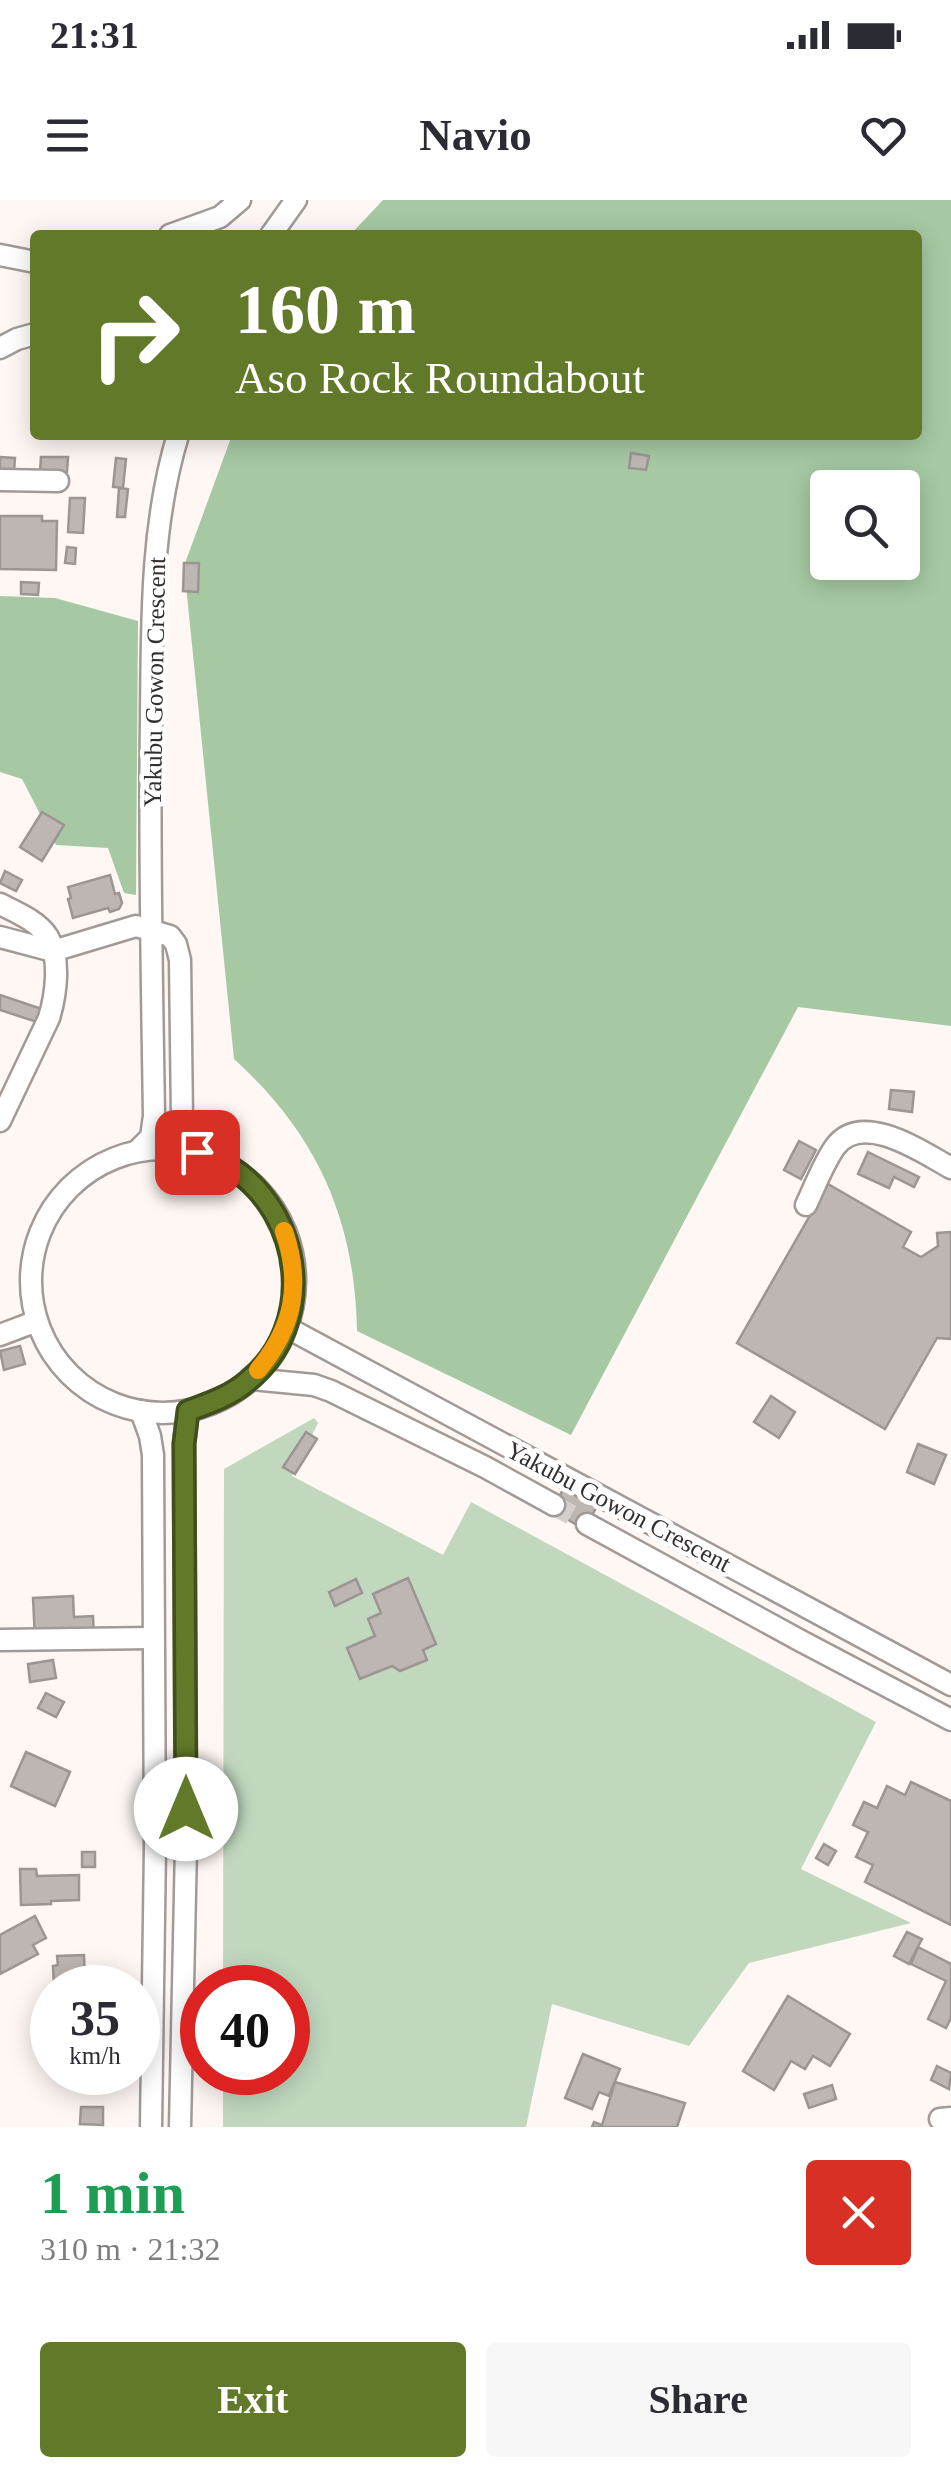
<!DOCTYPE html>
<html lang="en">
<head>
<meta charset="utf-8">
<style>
  :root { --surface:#fff; --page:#f7f7f7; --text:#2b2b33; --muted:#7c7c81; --accent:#62792a }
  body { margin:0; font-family:"Times New Roman",serif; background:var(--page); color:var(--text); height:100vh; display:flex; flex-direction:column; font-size:38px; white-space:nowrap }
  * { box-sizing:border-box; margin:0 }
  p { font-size:32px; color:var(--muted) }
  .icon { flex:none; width:55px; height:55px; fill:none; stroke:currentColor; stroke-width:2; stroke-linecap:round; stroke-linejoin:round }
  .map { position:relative; height:1927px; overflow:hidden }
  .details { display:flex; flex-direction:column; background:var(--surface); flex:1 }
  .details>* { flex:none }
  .hud { position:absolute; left:30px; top:30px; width:892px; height:210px; border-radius:10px; box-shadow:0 5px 25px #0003; background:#62792a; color:#fff; overflow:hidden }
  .tools { position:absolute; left:810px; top:270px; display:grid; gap:20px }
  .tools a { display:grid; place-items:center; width:110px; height:110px; border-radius:10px; background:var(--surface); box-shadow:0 5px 25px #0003; font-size:50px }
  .speed { position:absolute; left:30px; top:1765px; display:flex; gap:20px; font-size:50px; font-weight:700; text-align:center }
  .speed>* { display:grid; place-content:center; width:130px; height:130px; border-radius:50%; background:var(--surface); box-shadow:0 5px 25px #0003; line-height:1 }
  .speed small { font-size:25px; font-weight:400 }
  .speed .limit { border:15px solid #d22; background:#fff; color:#111 }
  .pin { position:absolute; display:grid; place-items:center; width:85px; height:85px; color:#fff; margin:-42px; border-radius:20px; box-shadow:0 5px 15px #0006 }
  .me { position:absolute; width:110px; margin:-55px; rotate:0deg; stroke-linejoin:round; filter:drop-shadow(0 0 8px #0008) }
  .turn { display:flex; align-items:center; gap:35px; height:210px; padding:0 40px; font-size:45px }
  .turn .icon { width:130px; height:130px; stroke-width:2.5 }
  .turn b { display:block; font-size:70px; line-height:85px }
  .round { display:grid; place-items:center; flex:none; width:105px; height:105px; border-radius:10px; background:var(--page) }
  .headline { display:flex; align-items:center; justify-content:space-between; height:170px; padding:0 40px }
  h1 { font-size:60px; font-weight:700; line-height:75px; color:#1e9e55 }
  .action { display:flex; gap:20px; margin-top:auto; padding:20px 40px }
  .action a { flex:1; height:115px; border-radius:10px; background:var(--accent); color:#fff; font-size:40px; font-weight:700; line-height:115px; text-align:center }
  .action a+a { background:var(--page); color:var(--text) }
  .status { display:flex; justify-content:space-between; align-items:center; height:70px; padding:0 50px; background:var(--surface); direction:ltr }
  .status svg { height:28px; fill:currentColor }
  header { display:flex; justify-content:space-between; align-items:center; height:130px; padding:0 40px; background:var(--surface); font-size:45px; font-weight:700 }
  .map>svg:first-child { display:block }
</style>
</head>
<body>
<div class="status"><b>21:31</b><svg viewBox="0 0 49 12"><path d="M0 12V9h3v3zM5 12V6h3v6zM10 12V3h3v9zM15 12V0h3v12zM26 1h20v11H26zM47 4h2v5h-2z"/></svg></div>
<header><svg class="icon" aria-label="menu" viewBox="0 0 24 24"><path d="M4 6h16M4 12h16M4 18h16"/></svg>Navio<svg class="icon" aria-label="heart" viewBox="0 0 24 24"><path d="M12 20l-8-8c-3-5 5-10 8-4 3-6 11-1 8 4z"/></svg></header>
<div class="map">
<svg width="951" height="1927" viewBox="0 0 951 1927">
  <rect width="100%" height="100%" fill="#fef7f4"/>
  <!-- green -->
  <polygon fill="#c1d8bf" points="314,1218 318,1223 292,1276 443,1355 471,1302 876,1522 801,1669 911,1723 749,1763 689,1846 552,1804 526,1927 223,1927 223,1873 288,1872 288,1788 223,1788 224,1269"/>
  <!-- forest -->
  <g fill="#a6c9a3" fill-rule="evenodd">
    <path d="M383,0H951V826L798,807L571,1235L357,1131C355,1019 317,934 234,859L184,366L232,235H918V35H350ZM828,288H902V362H828Z"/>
    <polygon points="0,396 55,398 138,421 136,695 124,693 108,648 56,645 22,579 0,572"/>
  </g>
  <!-- building -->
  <g fill="#bdb6b3" stroke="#9c9592" stroke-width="2.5">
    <polygon points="631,253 649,256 646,270 629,268"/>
    <polygon points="0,257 15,258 14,272 0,271"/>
    <polygon points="41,257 68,257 67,272 40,272"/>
    <polygon points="116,258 126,259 123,288 113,287"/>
    <polygon points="119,288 128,289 125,317 117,317"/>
    <polygon points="70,298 85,298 83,333 68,332"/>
    <polygon points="0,316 42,316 42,321 57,321 56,370 0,369"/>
    <polygon points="67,347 76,348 75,364 65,363"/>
    <polygon points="184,363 199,363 198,392 183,391"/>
    <polygon points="21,382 39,383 38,395 21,394"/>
    <polygon points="42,612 64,625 42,661 20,647"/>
    <polygon points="5,671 22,680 16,691 0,683"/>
    <polygon points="110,675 115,694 119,693 122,703 119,709 110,712 108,708 73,718 68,699 71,698 68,687"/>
    <polygon points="0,795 42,809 37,822 0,810"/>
    <polygon points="891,890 914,892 912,912 889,909"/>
    <polygon points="799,941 816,950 801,979 784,970"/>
    <polygon points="868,952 919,977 914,987 894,977 889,988 858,974"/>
    <polygon points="828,984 911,1032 903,1047 921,1057 938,1046 937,1033 951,1032 951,1139 937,1138 885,1229 737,1143"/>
    <polygon points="20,1146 25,1164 4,1170 0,1151"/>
    <polygon points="771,1196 795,1212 779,1238 754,1222"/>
    <polygon points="306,1232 317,1239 295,1274 283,1267"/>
    <polygon points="918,1244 946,1255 934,1284 907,1272"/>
    <polygon points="566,1285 599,1303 584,1329 551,1310"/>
    <polygon points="408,1378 436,1444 423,1450 427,1460 400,1471 392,1466 360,1479 347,1448 375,1436 368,1419 381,1413 373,1394"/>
    <polygon points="356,1379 362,1393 335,1406 329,1392"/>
    <polygon points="73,1396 74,1417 93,1416 94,1436 35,1439 33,1398"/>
    <polygon points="53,1460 56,1478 30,1482 28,1464"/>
    <polygon points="46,1493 64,1502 56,1517 38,1508"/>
    <polygon points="26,1552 70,1572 55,1606 11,1586"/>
    <polygon points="911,1582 951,1601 951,1725 865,1682 873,1665 856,1657 868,1632 853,1625 864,1602 877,1608 887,1586 905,1595"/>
    <polygon points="824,1644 836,1651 828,1665 816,1658"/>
    <rect x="82" y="1652" width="13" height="15"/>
    <polygon points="20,1669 36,1669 37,1676 79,1675 79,1700 51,1701 51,1704 21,1705"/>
    <polygon points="35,1716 46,1738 33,1745 38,1754 0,1774 0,1735"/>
    <polygon points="907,1732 922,1739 909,1764 894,1756"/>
    <polygon points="918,1747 951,1764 951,1818 946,1828 928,1819 946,1781 911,1764"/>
    <polygon points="84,1755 85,1780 72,1780 72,1786 54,1787 53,1766 58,1765 57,1756"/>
    <polygon points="788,1796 850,1834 830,1866 813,1856 805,1869 791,1861 774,1890 743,1871"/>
    <polygon points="583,1854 620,1869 609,1896 599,1892 592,1909 565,1898"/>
    <polygon points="937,1866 951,1873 949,1889 931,1880"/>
    <polygon points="615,1882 685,1903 677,1927 592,1927 594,1922 602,1925"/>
    <polygon points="832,1885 836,1899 809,1908 804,1894"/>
    <polygon points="81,1907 103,1907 103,1925 80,1924"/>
  </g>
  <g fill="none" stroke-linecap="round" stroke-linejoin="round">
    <!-- minor-tunnel -->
    <polyline stroke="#d5cfcc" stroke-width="20" stroke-dasharray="20 10" stroke-linecap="butt" points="554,1305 587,1324"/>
    <defs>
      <g id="minor">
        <polyline points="170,35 220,17 240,0"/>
        <polyline points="271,35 296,0"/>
        <polyline points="0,55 35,62"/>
        <polyline points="0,148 17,139 35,134"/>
        <polyline points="0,280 58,281"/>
        <path d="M0,704C16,712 38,721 48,737C61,758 56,795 49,818L0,921"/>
        <polyline points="0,737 53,751 136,726 170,736 176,744 180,760 182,919 187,942 197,952"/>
        <circle cx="163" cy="1081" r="132"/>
        <path d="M138,950L151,937L154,916C152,784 149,653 151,521C152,426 150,327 178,235"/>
        <path d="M806,1005C815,986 823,964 835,947C862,910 922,952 951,968"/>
        <polyline points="286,1127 951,1485"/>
        <polyline points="0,1135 37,1121"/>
        <polyline points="252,1179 314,1185 331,1191 485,1267 554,1305"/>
        <polyline points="141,1211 150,1236 153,1255 155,1647 151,1927"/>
        <polyline points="587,1324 801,1441 951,1520"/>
        <polyline points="0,1440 152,1438"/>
        <polyline points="940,1919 951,1918"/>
        <polyline points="180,1927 186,1646 184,1243 188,1211"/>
      </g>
    </defs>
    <!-- minor casing -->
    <use href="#minor" stroke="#a19a97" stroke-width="25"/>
    <!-- minor -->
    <use href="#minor" stroke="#fff" stroke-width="20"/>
  </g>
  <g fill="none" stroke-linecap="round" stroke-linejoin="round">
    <defs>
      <path id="route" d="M186,1609L184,1244L188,1211C210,1203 231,1196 249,1180C317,1124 303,1015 232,968C222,961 208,957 197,952"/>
    </defs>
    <!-- route casing -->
    <use href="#route" stroke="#404f1b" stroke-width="25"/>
    <!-- route -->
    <use href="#route" stroke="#62792a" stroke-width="18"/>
    <!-- slow -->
    <path stroke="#f59e0b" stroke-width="18" d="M258,1170C294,1127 302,1083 284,1031"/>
  </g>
  <g text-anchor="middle" stroke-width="9" stroke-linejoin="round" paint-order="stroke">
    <!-- street labels -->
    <g font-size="25" fill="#322f2e" stroke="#fff">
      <text transform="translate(154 482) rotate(-89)" y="9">Yakubu Gowon Crescent</text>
      <text transform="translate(619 1306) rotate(28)" y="9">Yakubu Gowon Crescent</text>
    </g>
  </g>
</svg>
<div class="tools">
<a><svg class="icon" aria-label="search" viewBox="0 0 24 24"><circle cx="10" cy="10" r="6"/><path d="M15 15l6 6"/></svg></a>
</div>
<div class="speed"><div>35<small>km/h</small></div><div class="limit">40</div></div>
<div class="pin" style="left:197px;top:952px;background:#d93025"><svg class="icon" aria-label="arrive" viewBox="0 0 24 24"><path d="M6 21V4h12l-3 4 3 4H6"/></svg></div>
<svg class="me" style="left:186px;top:1609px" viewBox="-20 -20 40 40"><circle r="19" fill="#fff"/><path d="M0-13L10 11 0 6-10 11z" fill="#62792a"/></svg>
<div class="hud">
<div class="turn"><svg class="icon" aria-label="right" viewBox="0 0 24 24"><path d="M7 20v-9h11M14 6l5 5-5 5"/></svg><div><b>160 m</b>Aso Rock Roundabout</div></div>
</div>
</div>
<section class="details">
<div class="headline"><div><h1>1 min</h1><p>310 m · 21:32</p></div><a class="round" style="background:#d93025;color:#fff"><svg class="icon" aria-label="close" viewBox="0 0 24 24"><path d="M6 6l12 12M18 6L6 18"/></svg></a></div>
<div class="action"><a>Exit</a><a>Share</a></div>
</section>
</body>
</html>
